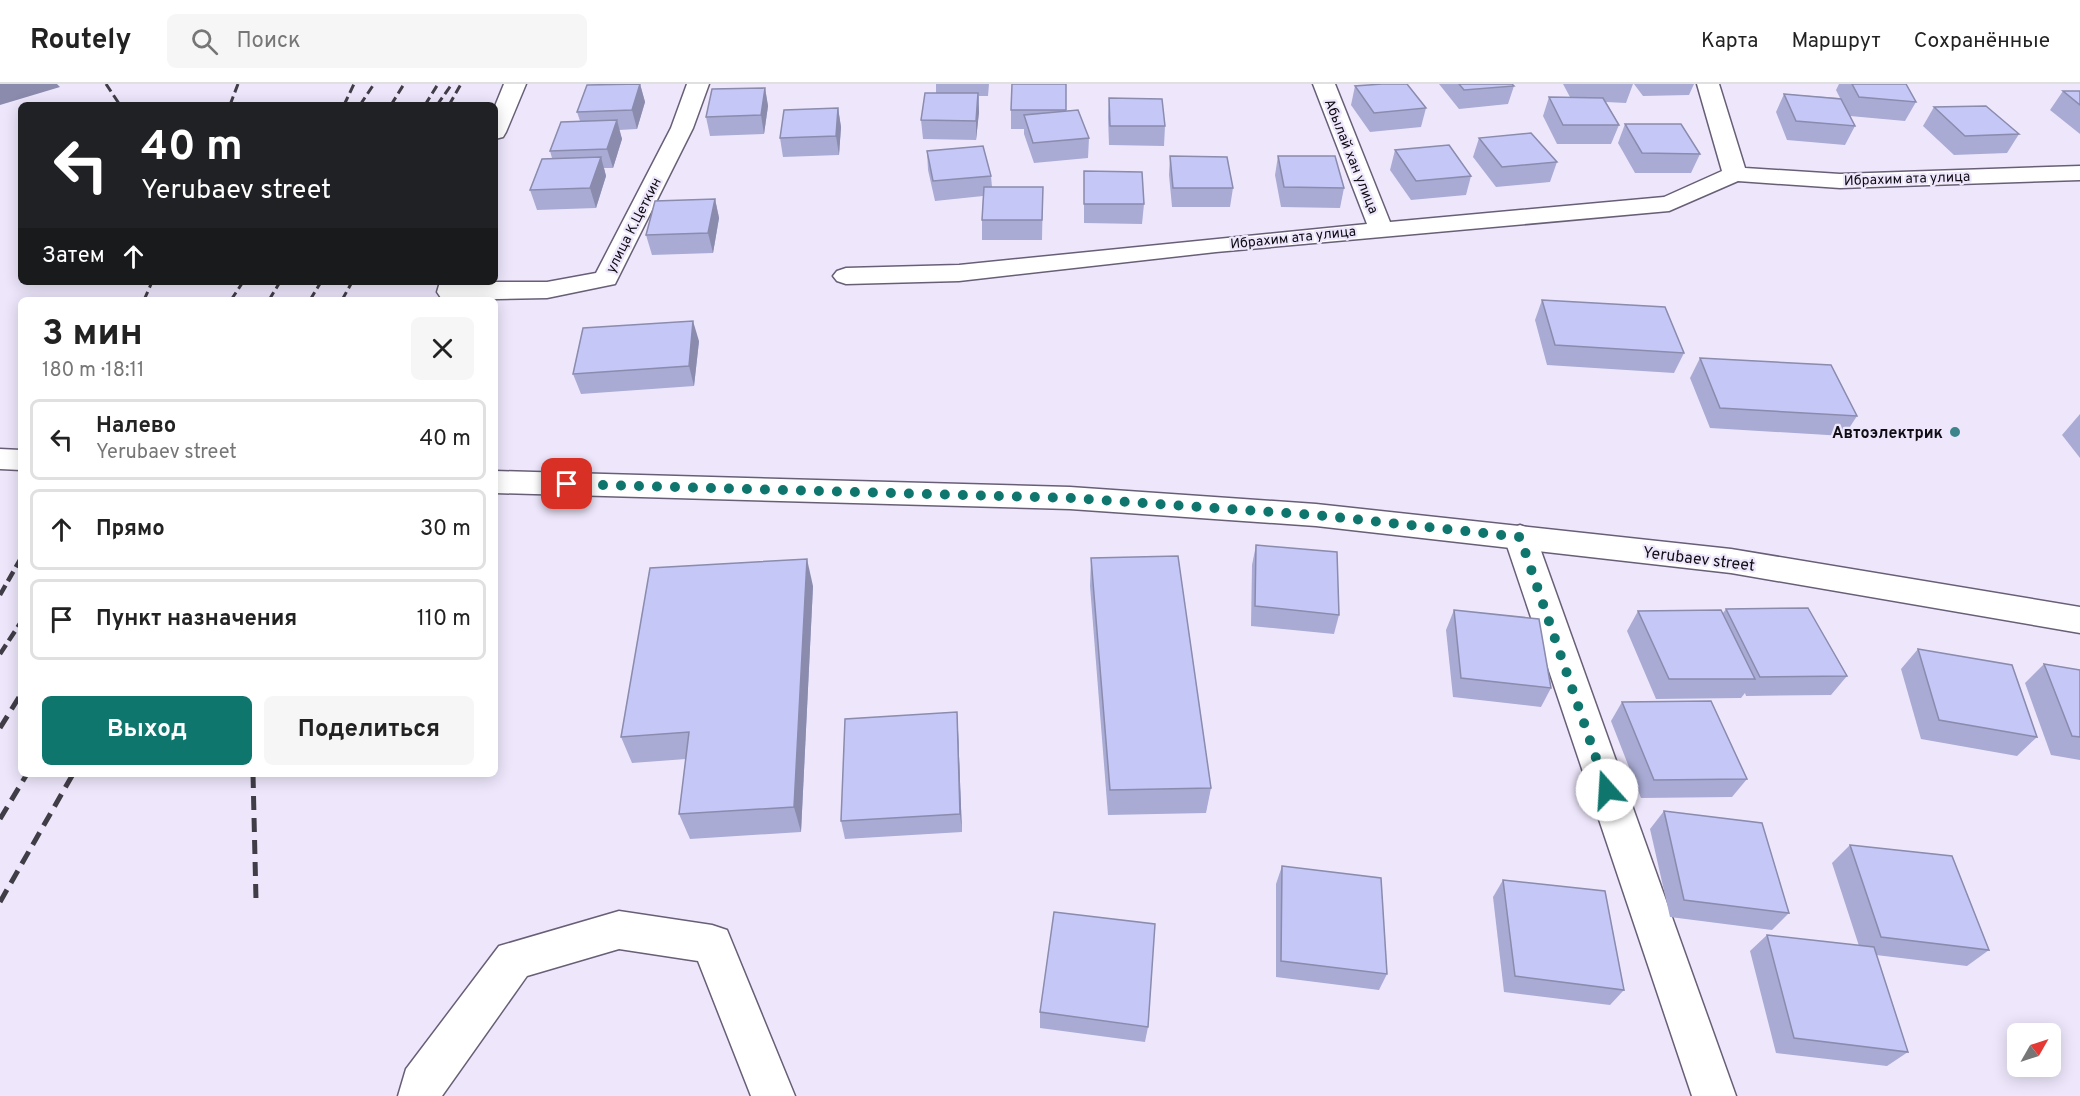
<!DOCTYPE html>
<html lang="ru">
<head>
<meta charset="utf-8">
<style>
  :root { --surface:#fff; --page:#f6f6f6; --text:#222; --muted:#767676; --line:#e0e0e0; --accent:#0f766e }
  body { margin:0; font-family:Overpass,sans-serif; background:var(--page); color:var(--text); height:100vh; display:flex; flex-direction:column; font-size:22px; white-space:nowrap }
  * { box-sizing:border-box; margin:0 }
  p { font-size:20px; color:var(--muted) }
  .icon { flex:none; width:33px; height:33px; fill:none; stroke:currentColor; stroke-width:2; stroke-linecap:round; stroke-linejoin:round }
  .map { position:relative; flex:1; overflow:hidden }
  .details { position:absolute; left:18px; top:213px; width:480px; height:480px; display:flex; flex-direction:column; background:var(--surface); border-radius:9px; box-shadow:0 3px 15px #0003 }
  .details>* { flex:none }
  .banner { position:absolute; left:18px; top:18px; width:480px; height:183px; border-radius:9px; box-shadow:0 3px 15px #0003; background:#202124; color:#fff; overflow:hidden }
  .needle { width:39px; rotate:51deg }
  .controls { position:absolute; left:2007px; top:939px; display:grid; gap:12px }
  .controls a { display:grid; place-items:center; width:54px; height:54px; border-radius:9px; background:var(--surface); box-shadow:0 3px 15px #0003; font-size:30px }
  .pin { position:absolute; display:grid; place-items:center; width:51px; height:51px; color:#fff; margin:-26px; border-radius:12px; box-shadow:0 3px 9px #0006 }
  .me { position:absolute; width:66px; margin:-33px; rotate:341deg; stroke-linejoin:round; filter:drop-shadow(0 0 4px #0008) }
  .turn { display:flex; align-items:center; gap:21px; height:126px; padding:0 24px; font-size:27px }
  .turn .icon { width:78px; height:78px; stroke-width:2.5 }
  .turn b { display:block; font-size:42px; line-height:51px }
  .then { display:flex; align-items:center; height:57px; padding:0 24px; background:#0003; gap:12px; font-size:22px }
  .round { display:grid; place-items:center; flex:none; width:63px; height:63px; border-radius:9px; background:var(--page) }
  .summary { display:flex; align-items:center; justify-content:space-between; height:102px; padding:0 24px }
  h1 { font-size:36px; font-weight:700; line-height:45px }
  .cta { display:flex; gap:12px; margin-top:auto; padding:12px 24px }
  .cta a { flex:1; height:69px; border-radius:9px; background:var(--accent); color:#fff; font-size:24px; font-weight:700; line-height:69px; text-align:center }
  .cta a+a { background:var(--page); color:var(--text) }
  ul { padding:0; list-style:none }
  li { display:flex; align-items:center; gap:18px; height:81px; margin:0 12px 9px; padding:0 12px; border:3px solid var(--line); border-radius:9px }
  li div { flex:1 }
  li b { display:block; font-size:22px }
  li em { font-style:normal }
  header { display:flex; align-items:center; gap:36px; box-sizing:border-box; height:84px; padding:0 30px; background:var(--surface); border-bottom:2px solid var(--line) }
  header strong { font-size:28px }
  nav { display:flex; gap:33px; margin-inline-start:auto; font-size:21px }
  .search { width:420px; height:54px; background:var(--page); display:flex; align-items:center; gap:15px; box-sizing:border-box; padding:0 21px; border-radius:9px; color:var(--muted); font-size:22px }
  .map>svg:first-child { display:block }
</style>
</head>
<body>
<header>
<strong>Routely</strong>
<div class="search"><svg class="icon" aria-label="search" viewBox="0 0 24 24"><circle cx="10" cy="10" r="6"/><path d="M15 15l6 6"/></svg>Поиск</div>
<nav><a>Карта</a><a>Маршрут</a><a>Сохранённые</a></nav>
</header>
<div class="map">
<svg width="2080" height="1012" viewBox="0 0 2080 1012">
  <rect width="100%" height="100%" fill="#eee7fc"/>
  <g fill="none" stroke-linecap="round" stroke-linejoin="round">
    <defs>
      <g id="minor">
        <polygon points="504,0 526,0 506,48 503,53 495,55 495,22"/>
        <polygon points="687,0 709,0 693,44 615,200 547,214 450,216 441,214 437,208 440,198 547,198 596,189 671,44"/>
        <polygon points="1313,0 1335,0 1390,138 1664,113 1722,87 1697,0 1719,0 1745,84 1840,90 2080,82 2080,96 1840,104 1738,97 1669,127 1216,168 959,197 846,200 837,197 833,192 837,187 846,184 959,181 1367,140"/>
        <polygon points="1520,441 1531,445 1536,453 1736,1012 1692,1012 1504,453 1509,445"/>
        <polygon points="619,827 712,841 727,846 795,1012 751,1012 698,877 619,865 527,892 442,1012 398,1012 406,985 499,862"/>
      </g>
      <g id="major">
        <polygon points="0,365 21,366 21,386 0,385"/>
        <polygon points="495,387 1070,403 1316,420 1731,465 2080,523 2080,549 1731,489 1316,442 1070,425 495,409"/>
      </g>
    </defs>
    <!-- minor casing -->
    <use href="#minor" stroke="#685f76" stroke-width="3"/>
    <!-- major casing -->
    <use href="#major" stroke="#685f76" stroke-width="3"/>
    <!-- minor -->
    <use href="#minor" fill="#fff" fill-rule="evenodd"/>
    <!-- major -->
    <use href="#major" fill="#fff" fill-rule="evenodd"/>
    <!-- rail-far2 -->
    <g stroke="#413d47" stroke-width="3" stroke-dasharray="9 4.5" stroke-linecap="butt">
      <polyline points="106,0 120,21"/>
      <polyline points="230,21 238,0"/>
      <polyline points="344,21 354,0"/>
      <polyline points="360,21 374,0"/>
      <polyline points="391,21 404,0"/>
      <polyline points="425,21 438,0"/>
      <polyline points="437,21 452,0"/>
      <polyline points="449,21 461,0"/>
      <polyline points="144,216 152,198"/>
      <polyline points="231,216 243,198"/>
      <polyline points="269,216 280,198"/>
      <polyline points="310,216 321,198"/>
      <polyline points="342,216 352,198"/>
    </g>
    <!-- rail-far1 -->
    <g stroke="#413d47" stroke-width="4.5" stroke-dasharray="11 5" stroke-linecap="butt">
      <polyline points="0,511 21,474"/>
      <polyline points="0,570 21,538"/>
    </g>
    <!-- rail -->
    <g stroke="#413d47" stroke-width="5" stroke-dasharray="14 8" stroke-linecap="butt">
      <polyline points="0,644 21,610"/>
      <polyline points="253,690 256,816"/>
      <polyline points="0,735 27,690"/>
      <polyline points="0,818 73,690"/>
    </g>
  </g>
  <!-- wall -->
  <g fill="#a9abd4">
    <polygon points="640,0 645,18 637,45 619,46 622,55 613,84 604,84 606,92 596,124 537,126 530,106 552,74 550,67 580,37 577,28"/>
    <polygon points="936,0 989,0 988,12 979,12 979,28 976,56 923,55 921,36 936,9"/>
    <polygon points="1066,0 1066,27 1089,54 1088,74 1034,79 1024,50 1024,45 1011,45 1011,26"/>
    <polygon points="1439,0 1512,0 1514,2 1508,20 1459,25"/>
    <polygon points="1563,0 1633,0 1626,19 1606,18 1619,41 1611,60 1557,60 1543,32 1549,13 1570,13"/>
    <polygon points="1634,0 1694,0 1689,11 1643,12"/>
    <polygon points="1839,0 1906,0 1916,18 1905,37 1850,32 1855,42 1845,61 1787,56 1776,28 1784,10 1840,14 1836,6"/>
    <polygon points="1355,2 1426,24 1421,43 1370,48 1351,21"/>
    <polygon points="765,4 768,22 764,50 710,52 706,33"/>
    <polygon points="2063,7 2080,7 2080,50 2050,26"/>
    <polygon points="1109,14 1165,42 1164,62 1109,61 1108,33"/>
    <polygon points="1934,23 2019,50 2007,69 1954,71 1923,42"/>
    <polygon points="838,24 841,43 839,71 783,73 780,54"/>
    <polygon points="1625,40 1700,70 1691,89 1635,89 1618,59"/>
    <polygon points="1479,54 1557,78 1550,98 1496,103 1473,73"/>
    <polygon points="1395,66 1471,92 1466,111 1411,116 1390,86"/>
    <polygon points="927,67 991,92 992,103 1043,103 1042,156 982,156 982,136 983,112 935,117 928,86"/>
    <polygon points="1170,72 1233,104 1230,123 1172,123 1169,91"/>
    <polygon points="1278,72 1344,104 1340,124 1281,123 1275,91"/>
    <polygon points="1084,87 1144,120 1142,140 1084,139"/>
    <polygon points="715,115 719,134 713,169 652,171 646,151"/>
    <polygon points="1542,216 1684,269 1674,289 1547,281 1535,236"/>
    <polygon points="699,257 694,302 581,310 573,290"/>
    <polygon points="1700,274 1857,332 1844,352 1710,344 1690,294"/>
    <polygon points="2080,330 2080,374 2062,351"/>
    <polygon points="1256,461 1339,531 1334,550 1251,542 1252,481"/>
    <polygon points="1091,474 1211,704 1206,729 1108,731 1090,502"/>
    <polygon points="813,502 801,748 690,755 679,730 686,675 632,679 621,653"/>
    <polygon points="1726,525 1847,592 1831,611 1746,612 1745,609 1741,614 1656,615 1627,547 1638,527 1723,529"/>
    <polygon points="1454,526 1551,604 1541,623 1453,613 1446,546"/>
    <polygon points="1918,565 2037,653 2017,672 1921,655 1901,585"/>
    <polygon points="2044,580 2080,586 2080,676 2051,671 2025,599"/>
    <polygon points="1622,618 1747,695 1732,713 1641,714 1611,637"/>
    <polygon points="957,628 958,647 962,748 845,755 841,737"/>
    <polygon points="1664,727 1789,829 1772,846 1670,833 1650,745"/>
    <polygon points="1850,761 1989,866 1967,882 1876,871 1908,968 1887,982 1776,969 1750,867 1767,851 1859,862 1832,779"/>
    <polygon points="1282,782 1387,890 1379,906 1276,893 1276,800"/>
    <polygon points="1503,796 1624,906 1610,921 1504,908 1493,813"/>
    <polygon points="1040,928 1148,943 1145,958 1040,944"/>
  </g>
  <!-- shaded-wall -->
  <g fill="#8a8bad">
    <polygon points="0,0 57,0 60,3 0,21"/>
    <polygon points="640,0 645,18 637,45 632,26"/>
    <polygon points="765,4 768,22 764,50 761,31"/>
    <polygon points="978,9 979,28 976,56 976,37"/>
    <polygon points="838,24 841,43 839,71 836,52"/>
    <polygon points="617,36 622,55 613,84 607,65"/>
    <polygon points="601,73 606,92 596,124 590,104"/>
    <polygon points="715,115 719,134 713,169 708,149"/>
    <polygon points="693,237 699,257 694,302 689,282"/>
    <polygon points="807,475 813,502 801,748 794,723"/>
    <polygon points="957,628 958,647 962,748 960,730"/>
  </g>
  <!-- building -->
  <g fill="#c5c7f7" stroke="#8a8bad" stroke-width="1.5">
    <polygon points="640,0 632,26 577,28 587,1"/>
    <polygon points="1012,0 1066,0 1066,26 1011,26"/>
    <polygon points="1382,0 1407,0 1426,24 1374,29 1355,2"/>
    <polygon points="1459,0 1512,0 1514,2 1464,6"/>
    <polygon points="1852,0 1906,0 1916,18 1859,13"/>
    <polygon points="765,4 761,31 706,33 712,5"/>
    <polygon points="2063,7 2080,7 2080,21"/>
    <polygon points="925,9 978,9 976,37 921,36"/>
    <polygon points="1784,10 1841,15 1855,42 1796,37"/>
    <polygon points="1549,13 1603,14 1619,41 1563,41"/>
    <polygon points="1109,14 1162,15 1165,42 1110,42"/>
    <polygon points="1986,22 2019,50 1965,52 1934,23"/>
    <polygon points="838,24 836,52 780,54 784,26"/>
    <polygon points="1078,26 1089,54 1033,59 1024,31"/>
    <polygon points="617,36 607,65 550,67 561,38"/>
    <polygon points="1625,40 1681,40 1700,70 1642,69"/>
    <polygon points="1531,49 1557,78 1502,83 1479,54"/>
    <polygon points="1449,61 1471,92 1416,97 1395,66"/>
    <polygon points="983,62 991,92 933,97 927,67"/>
    <polygon points="1170,72 1227,73 1233,104 1173,104"/>
    <polygon points="1278,72 1335,72 1344,104 1284,103"/>
    <polygon points="601,73 590,104 530,106 542,75"/>
    <polygon points="1084,87 1142,88 1144,120 1084,120"/>
    <polygon points="984,103 1043,103 1042,136 982,136"/>
    <polygon points="715,115 708,149 646,151 655,117"/>
    <polygon points="1542,216 1665,223 1684,269 1555,261"/>
    <polygon points="693,237 689,282 573,290 583,244"/>
    <polygon points="1700,274 1831,281 1857,332 1720,324"/>
    <polygon points="1256,461 1337,468 1339,531 1255,522"/>
    <polygon points="1178,472 1211,704 1110,706 1091,474"/>
    <polygon points="807,475 794,723 679,730 689,648 621,653 650,484"/>
    <polygon points="1808,524 1847,592 1760,593 1726,525"/>
    <polygon points="1454,526 1539,535 1551,604 1461,594"/>
    <polygon points="1721,526 1755,595 1669,595 1638,527"/>
    <polygon points="1918,565 2012,581 2037,653 1939,636"/>
    <polygon points="2044,580 2080,586 2080,653 2072,652"/>
    <polygon points="1711,617 1747,695 1654,696 1622,618"/>
    <polygon points="957,628 960,730 841,737 845,635"/>
    <polygon points="1664,727 1762,739 1789,829 1684,816"/>
    <polygon points="1850,761 1952,772 1989,866 1881,853"/>
    <polygon points="1282,782 1381,794 1387,890 1281,877"/>
    <polygon points="1503,796 1605,807 1624,906 1515,892"/>
    <polygon points="1054,828 1155,840 1148,943 1040,928"/>
    <polygon points="1767,851 1874,863 1908,968 1794,954"/>
  </g>
  <g fill="none" stroke-linecap="round" stroke-linejoin="round">
    <!-- route -->
    <polyline stroke="#0f766e" stroke-width="10" stroke-dasharray="0 18" points="567,400 1070,414 1316,431 1520,453 1607,706"/>
  </g>
  <!-- markers -->
  <circle fill="#3c848b" stroke="#eee7fc" stroke-width="2" cx="1955" cy="348" r="6"/>
  <g text-anchor="middle" stroke-width="4.5" stroke-linejoin="round" paint-order="stroke">
    <!-- far-street labels -->
    <g font-size="14" fill="#100d15" stroke="#eee7fc">
      <text transform="translate(1352 72) rotate(68)" y="5">Абылай хан улица</text>
      <text transform="translate(1907 94) rotate(-2)" y="5">Ибрахим ата улица</text>
      <text transform="translate(633 141) rotate(-63)" y="5">улица К.Цеткин</text>
      <text transform="translate(1293 153) rotate(-6)" y="5">Ибрахим ата улица</text>
    </g>
    <!-- poi labels -->
    <g font-size="16" font-weight="bold" fill="#100d15" stroke="#eee7fc" text-anchor="end">
      <text x="1943" y="354">Автоэлектрик</text>
    </g>
    <!-- street labels -->
    <g font-size="16" fill="#100d15" stroke="#eee7fc">
      <text transform="translate(1699 474) rotate(7)" y="6">Yerubaev street</text>
    </g>
  </g>
</svg>
<div class="controls">
<a><svg class="needle" viewBox="-14 -14 28 28"><path d="M0-13l5 13h-10z" fill="#e53935"/><path d="M0 13l5-13h-10z" fill="#767676"/></svg></a>
</div>
<div class="pin" style="left:567px;top:400px;background:#d93025"><svg class="icon" aria-label="arrive" viewBox="0 0 24 24"><path d="M6 21V4h12l-3 4 3 4H6"/></svg></div>
<svg class="me" style="left:1607px;top:706px" viewBox="-20 -20 40 40"><circle r="19" fill="#fff"/><path d="M0-13L10 11 0 6-10 11z" fill="#0f766e"/></svg>
<div class="banner">
<div class="turn"><svg class="icon" aria-label="left" viewBox="0 0 24 24"><path d="M17 20v-9H6M10 6l-5 5 5 5"/></svg><div><b>40 m</b>Yerubaev street</div></div>
<div class="then">Затем<svg class="icon" aria-label="ahead" viewBox="0 0 24 24"><path d="M12 20V5M6 11l6-6 6 6"/></svg></div>
</div>
<section class="details">
<div class="summary"><div><h1>3 мин</h1><p>180 m · 18:11</p></div><a class="round"><svg class="icon" aria-label="close" viewBox="0 0 24 24"><path d="M6 6l12 12M18 6L6 18"/></svg></a></div>
<ul>
<li><svg class="icon" aria-label="left" viewBox="0 0 24 24"><path d="M17 20v-9H6M10 6l-5 5 5 5"/></svg><div><b>Налево</b><p>Yerubaev street</p></div><em>40 m</em></li>
<li><svg class="icon" aria-label="ahead" viewBox="0 0 24 24"><path d="M12 20V5M6 11l6-6 6 6"/></svg><div><b>Прямо</b></div><em>30 m</em></li>
<li><svg class="icon" aria-label="arrive" viewBox="0 0 24 24"><path d="M6 21V4h12l-3 4 3 4H6"/></svg><div><b>Пункт назначения</b></div><em>110 m</em></li>
</ul>
<div class="cta"><a>Выход</a><a>Поделиться</a></div>
</section>
</div>
</body>
</html>
